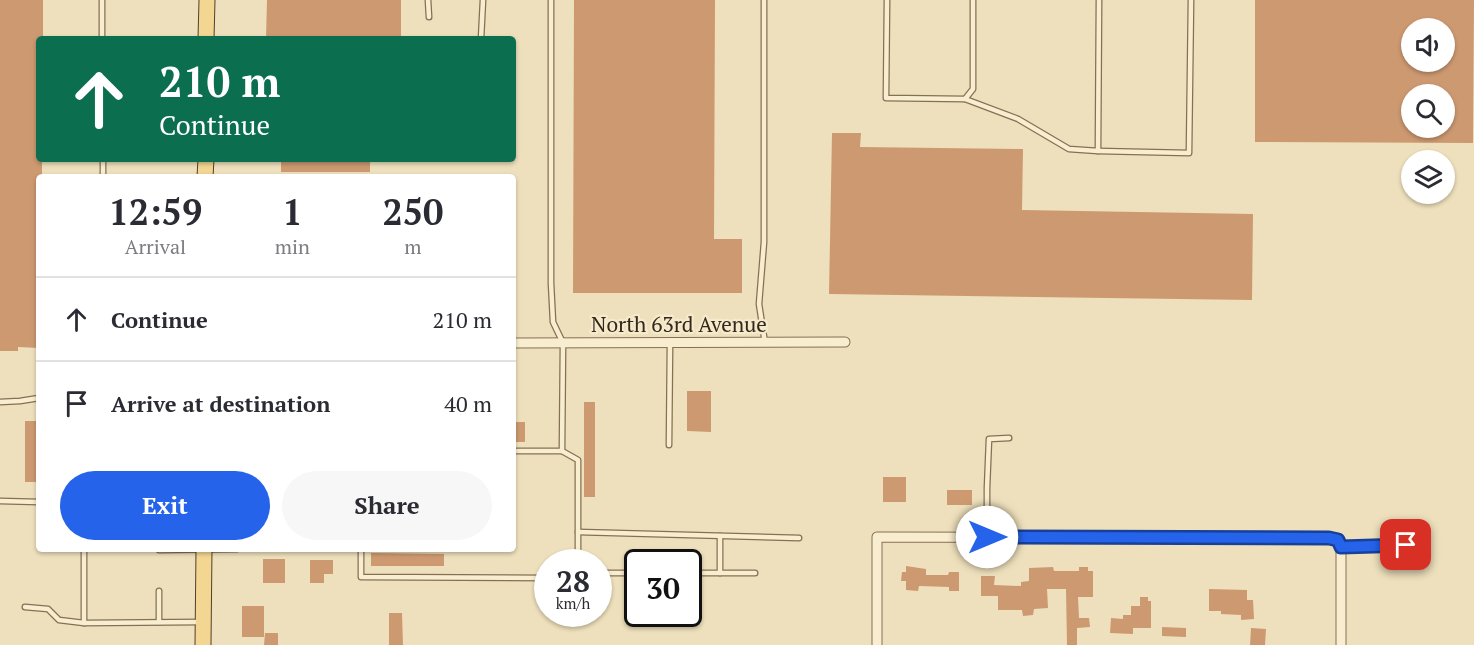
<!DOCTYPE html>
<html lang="en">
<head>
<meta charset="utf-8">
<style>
  :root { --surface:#fff; --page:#f7f7f7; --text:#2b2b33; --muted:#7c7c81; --line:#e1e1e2; --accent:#2563eb }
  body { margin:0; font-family:"PT Serif",serif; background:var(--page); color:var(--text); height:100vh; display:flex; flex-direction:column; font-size:22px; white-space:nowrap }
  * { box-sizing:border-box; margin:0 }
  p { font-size:20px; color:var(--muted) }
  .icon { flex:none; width:33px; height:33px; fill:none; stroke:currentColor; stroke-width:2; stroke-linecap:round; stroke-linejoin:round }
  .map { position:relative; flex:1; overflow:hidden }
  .side { position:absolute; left:36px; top:174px; width:480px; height:378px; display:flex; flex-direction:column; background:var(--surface); border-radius:6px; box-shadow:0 2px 4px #0004 }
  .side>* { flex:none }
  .guide { position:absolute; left:36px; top:36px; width:480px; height:126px; border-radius:6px; box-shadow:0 2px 4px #0004; background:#0b6e4f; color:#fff; overflow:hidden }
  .tools { position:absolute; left:1401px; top:18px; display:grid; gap:12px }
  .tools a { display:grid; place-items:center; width:54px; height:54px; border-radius:50%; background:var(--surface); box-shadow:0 2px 4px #0004; font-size:30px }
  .speed { position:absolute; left:534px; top:549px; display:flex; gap:12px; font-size:30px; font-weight:700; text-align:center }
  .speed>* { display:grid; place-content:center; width:78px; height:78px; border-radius:50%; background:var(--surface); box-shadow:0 2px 4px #0004; line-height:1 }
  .speed small { font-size:15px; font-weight:400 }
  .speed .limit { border:3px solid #111; border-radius:9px; background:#fff; color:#111 }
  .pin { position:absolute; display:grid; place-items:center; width:51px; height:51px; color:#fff; margin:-26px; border-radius:12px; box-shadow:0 3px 9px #0006 }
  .me { position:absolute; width:66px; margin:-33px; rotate:90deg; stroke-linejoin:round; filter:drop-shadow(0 0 4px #0008) }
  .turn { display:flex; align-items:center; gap:21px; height:126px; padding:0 24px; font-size:27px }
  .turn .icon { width:78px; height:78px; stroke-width:2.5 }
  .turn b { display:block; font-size:42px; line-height:51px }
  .eta { display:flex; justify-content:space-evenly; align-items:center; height:102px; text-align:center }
  .eta b { font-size:36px; font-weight:800; line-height:42px }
  .cta { display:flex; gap:12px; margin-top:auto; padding:12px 24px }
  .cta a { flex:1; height:69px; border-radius:36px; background:var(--accent); color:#fff; font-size:24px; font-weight:800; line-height:69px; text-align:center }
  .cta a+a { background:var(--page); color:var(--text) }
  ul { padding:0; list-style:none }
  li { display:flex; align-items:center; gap:18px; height:84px; padding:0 24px; border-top:2px solid var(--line) }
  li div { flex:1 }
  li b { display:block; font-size:22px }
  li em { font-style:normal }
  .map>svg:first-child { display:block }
</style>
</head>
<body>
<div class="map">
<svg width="1474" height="645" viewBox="0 0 1474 645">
  <rect width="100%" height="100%" fill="#eee0bc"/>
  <!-- building -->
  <g fill="#cd9971" fill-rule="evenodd">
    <polygon points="0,0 43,0 43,39 39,39 39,159 42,159 42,177 39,177 39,348 18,347 18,351 0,351"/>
    <polygon points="267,0 401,0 401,39 266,39"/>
    <polygon points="574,0 715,0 714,239 742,239 742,293 573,293"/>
    <path d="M1255,0H1474L1473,143L1255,142ZM1412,28H1444V62H1412ZM1412,94H1444V128H1412Z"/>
    <polygon points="832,133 861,133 860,147 1023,149 1022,210 1253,214 1252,300 829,294"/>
    <rect x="281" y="159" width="89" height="13"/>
    <polygon points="687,391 711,391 711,432 687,431"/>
    <rect x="584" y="402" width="11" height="95"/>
    <rect x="25" y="421" width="14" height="61"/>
    <rect x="513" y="422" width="12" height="20"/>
    <rect x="883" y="477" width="23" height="25"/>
    <rect x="947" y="490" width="25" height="15"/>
    <polygon points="371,553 444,554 444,566 371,566"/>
    <rect x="263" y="559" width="22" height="24"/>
    <polygon points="310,560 333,560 333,574 324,574 324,583 310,583"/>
    <polygon points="906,566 926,569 926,575 948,575 949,572 959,572 959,591 949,591 949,587 919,586 918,591 906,590 906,581 901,581 902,572 906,572"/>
    <polygon points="1053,567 1054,571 1079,571 1079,567 1088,567 1088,571 1093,571 1093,597 1078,597 1079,618 1089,618 1090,627 1077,628 1077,645 1067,645 1066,589 1047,589 1048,608 1034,609 1033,615 1023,616 1022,610 998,610 998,596 981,596 981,576 995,576 994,585 1021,586 1021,582 1029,581 1029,568"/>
    <polygon points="1209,589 1247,590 1247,600 1253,600 1254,619 1241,620 1241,615 1221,614 1221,611 1209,611"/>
    <polygon points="1140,597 1148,597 1148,601 1151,601 1151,628 1133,628 1133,634 1110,633 1111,618 1123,619 1123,615 1131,615 1131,606 1140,606"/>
    <rect x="242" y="606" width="22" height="31"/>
    <polygon points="389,613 402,613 403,645 389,645"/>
    <polygon points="1162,627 1186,628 1186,637 1162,636"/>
    <polygon points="1251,628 1266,629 1265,645 1250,645"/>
    <polygon points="265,633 278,633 278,645 264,645"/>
  </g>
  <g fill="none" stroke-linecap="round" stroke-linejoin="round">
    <defs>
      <g id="lane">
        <polyline points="102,0 102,39"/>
        <polyline points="428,0 429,17"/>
        <polyline points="764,0 764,242 759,304 765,343"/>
        <polyline points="887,0 886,98 965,99 973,89 973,0"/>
        <polyline points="481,39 483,0"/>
        <polyline points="965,99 1018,119 1069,149 1098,151 1099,0"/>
        <polyline points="1098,151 1189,153 1191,0"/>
        <polyline points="103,159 103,177"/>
        <polyline points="0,402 20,401 39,398"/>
        <polyline points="669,445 670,344"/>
        <polyline points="513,451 562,451 563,343 553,322 551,283 551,0"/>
        <polyline points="562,451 578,460 578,562"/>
        <polyline points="0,501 39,502"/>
        <polyline points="578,532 799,538"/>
        <polyline points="720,536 720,573"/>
        <polyline points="987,537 987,488 989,439 1009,438"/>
        <polyline points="1341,547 1423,545"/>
        <polyline points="84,549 84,623 201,622"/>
        <polyline points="361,549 361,577 548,578"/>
        <polyline points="159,550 237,549"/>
        <polyline points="598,573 638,573"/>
        <polyline points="688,573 755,573"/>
        <polyline points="159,591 159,622"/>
        <polyline points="25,607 48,609 59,620 84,623"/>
      </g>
      <g id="street">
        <polyline points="513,343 845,342"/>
        <polyline points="877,645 877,537 1329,538 1338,540 1341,547 1341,645"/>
      </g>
      <g id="primary">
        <polyline points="206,39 207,0"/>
        <polyline points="205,177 206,159"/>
        <polyline points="203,645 204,549"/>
      </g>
    </defs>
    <!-- lane casing -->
    <use href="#lane" stroke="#857055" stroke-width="7"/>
    <!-- street casing -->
    <use href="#street" stroke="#857055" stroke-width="11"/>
    <!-- primary casing -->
    <use href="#primary" stroke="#523e2a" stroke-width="17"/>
    <!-- lane -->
    <use href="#lane" stroke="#f9edcf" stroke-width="4.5"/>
    <!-- street -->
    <use href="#street" stroke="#f9edcf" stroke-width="9"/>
    <!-- primary -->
    <use href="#primary" stroke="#f3d691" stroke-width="15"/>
  </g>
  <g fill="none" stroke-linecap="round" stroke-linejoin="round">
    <defs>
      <polyline id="route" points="987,537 1329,538 1338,540 1341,547 1406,545"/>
    </defs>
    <!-- route casing -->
    <use href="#route" stroke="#184099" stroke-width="15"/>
    <!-- route -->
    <use href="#route" stroke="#2563eb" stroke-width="10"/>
  </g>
  <g text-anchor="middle" stroke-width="4.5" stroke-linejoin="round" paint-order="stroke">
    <!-- street labels -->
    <g font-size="21" fill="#34271b" stroke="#f5eacb">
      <text x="679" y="332">North 63rd Avenue</text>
    </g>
  </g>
</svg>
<div class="tools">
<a><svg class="icon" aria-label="sound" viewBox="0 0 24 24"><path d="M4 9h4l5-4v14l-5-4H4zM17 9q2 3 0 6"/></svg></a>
<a><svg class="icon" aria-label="search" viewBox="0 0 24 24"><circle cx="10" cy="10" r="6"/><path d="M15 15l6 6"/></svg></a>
<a><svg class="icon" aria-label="layers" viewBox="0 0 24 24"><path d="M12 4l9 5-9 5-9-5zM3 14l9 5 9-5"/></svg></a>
</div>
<div class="speed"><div>28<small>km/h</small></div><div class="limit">30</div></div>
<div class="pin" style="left:1406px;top:545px;background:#d93025"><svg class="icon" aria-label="arrive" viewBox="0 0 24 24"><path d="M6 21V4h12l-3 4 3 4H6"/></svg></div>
<svg class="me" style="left:987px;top:537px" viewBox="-20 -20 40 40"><circle r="19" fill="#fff"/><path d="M0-13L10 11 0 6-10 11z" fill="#2563eb"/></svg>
<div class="guide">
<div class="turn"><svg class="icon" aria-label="ahead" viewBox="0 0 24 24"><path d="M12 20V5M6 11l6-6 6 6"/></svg><div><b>210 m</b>Continue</div></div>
</div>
<section class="side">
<div class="eta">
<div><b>12:59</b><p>Arrival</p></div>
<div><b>1</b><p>min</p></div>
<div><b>250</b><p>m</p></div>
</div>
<ul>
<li><svg class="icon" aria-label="ahead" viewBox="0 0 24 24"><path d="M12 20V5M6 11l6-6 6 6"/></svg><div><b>Continue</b></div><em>210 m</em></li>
<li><svg class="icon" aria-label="arrive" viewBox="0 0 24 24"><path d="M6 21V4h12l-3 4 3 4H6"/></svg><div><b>Arrive at destination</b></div><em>40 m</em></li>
</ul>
<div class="cta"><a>Exit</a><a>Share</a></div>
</section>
</div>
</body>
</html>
